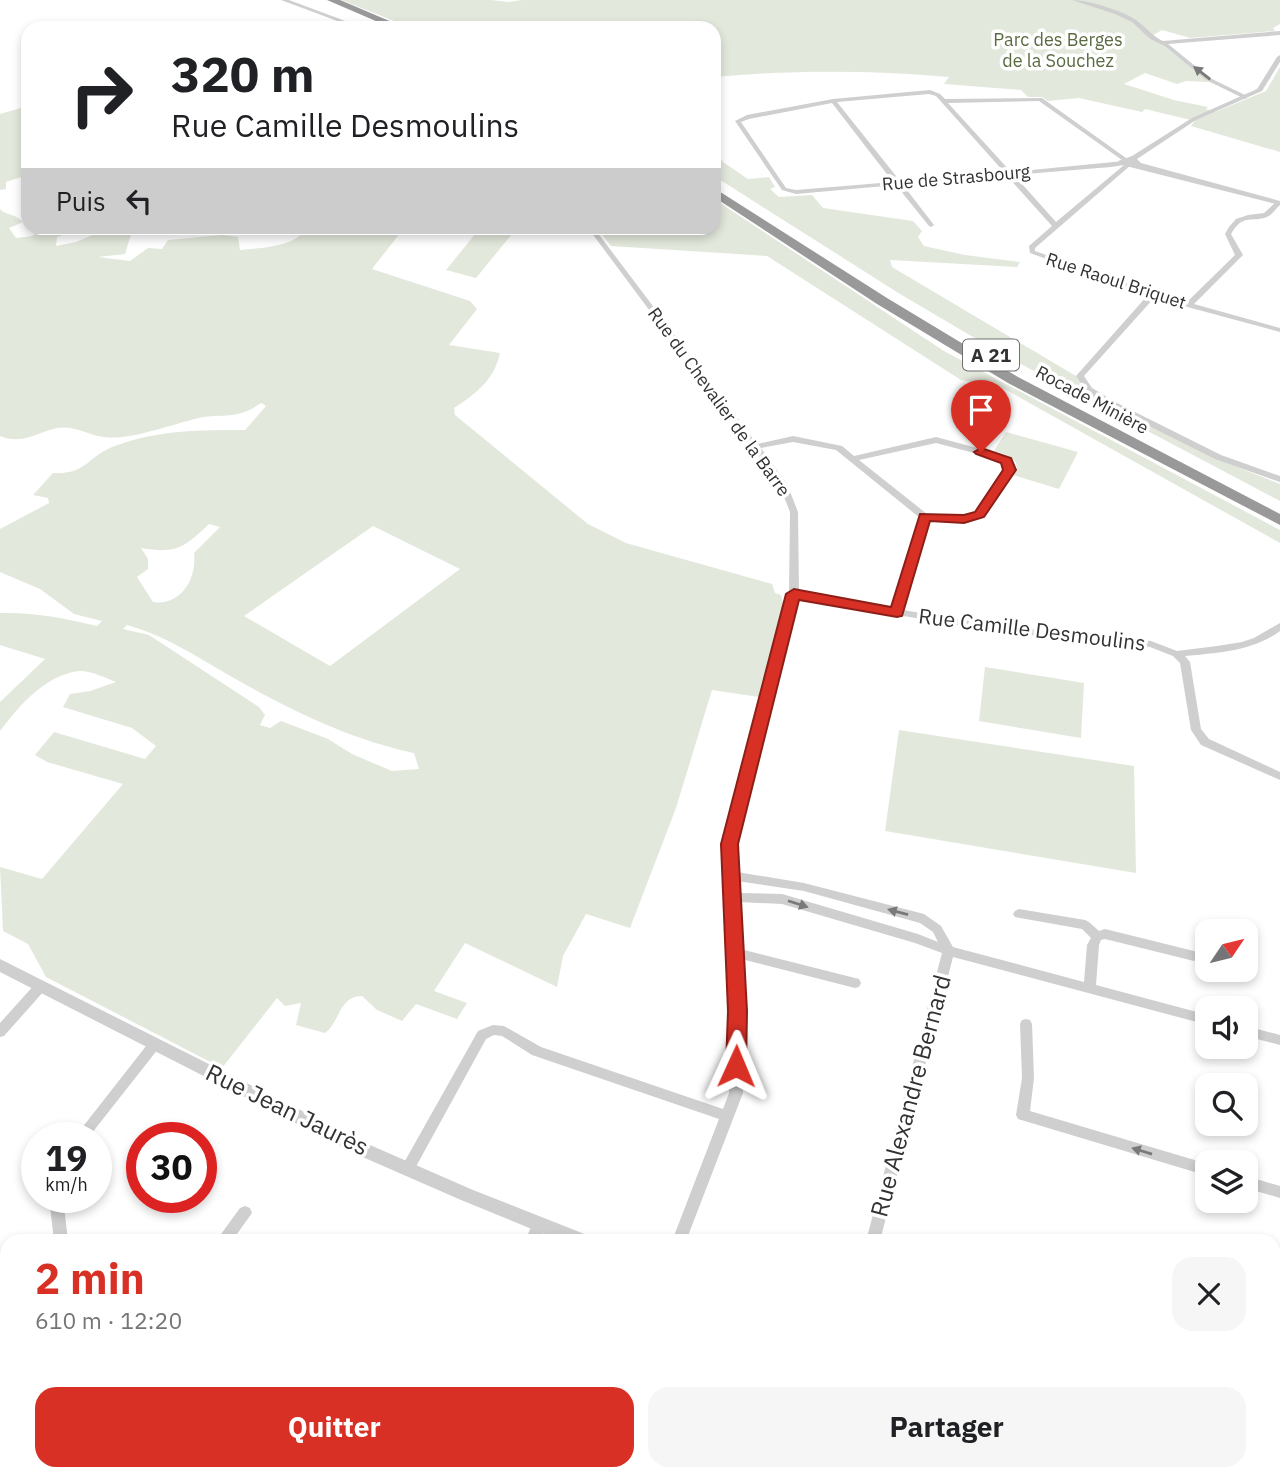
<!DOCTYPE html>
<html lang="fr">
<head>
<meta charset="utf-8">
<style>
  :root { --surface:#fff; --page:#f6f6f6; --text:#202124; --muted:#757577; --accent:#d93025 }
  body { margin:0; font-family:"IBM Plex Sans",sans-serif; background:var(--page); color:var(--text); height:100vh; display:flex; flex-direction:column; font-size:26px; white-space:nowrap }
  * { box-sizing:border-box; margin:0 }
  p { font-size:23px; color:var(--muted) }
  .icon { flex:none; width:38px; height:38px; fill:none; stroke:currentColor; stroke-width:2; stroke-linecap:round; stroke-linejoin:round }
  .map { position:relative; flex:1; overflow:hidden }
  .details { position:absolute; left:0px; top:1234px; width:1281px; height:247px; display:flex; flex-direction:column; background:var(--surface); border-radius:21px 21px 0 0; box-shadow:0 4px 10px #0003 }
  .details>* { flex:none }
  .guide { position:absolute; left:21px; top:21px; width:700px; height:214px; border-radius:21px; box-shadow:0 4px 10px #0003; background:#fff; color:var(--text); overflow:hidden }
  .needle { width:46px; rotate:55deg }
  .controls { position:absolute; left:1195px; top:919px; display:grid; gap:14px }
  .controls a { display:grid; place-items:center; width:63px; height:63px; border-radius:14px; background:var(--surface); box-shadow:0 4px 10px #0003; font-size:35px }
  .speed { position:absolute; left:21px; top:1122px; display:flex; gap:14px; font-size:35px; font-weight:700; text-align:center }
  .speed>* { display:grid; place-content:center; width:91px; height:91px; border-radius:50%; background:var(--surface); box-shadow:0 4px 10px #0003; line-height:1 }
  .speed small { font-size:18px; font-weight:400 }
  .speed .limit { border:10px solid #d22; background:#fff; color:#111 }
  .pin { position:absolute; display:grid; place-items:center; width:60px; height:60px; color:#fff; margin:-72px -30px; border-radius:50% 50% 50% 0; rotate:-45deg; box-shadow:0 0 7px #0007 }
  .pin .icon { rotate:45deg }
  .me { position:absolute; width:77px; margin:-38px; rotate:1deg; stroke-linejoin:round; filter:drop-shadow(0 0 5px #0008) }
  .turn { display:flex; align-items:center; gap:24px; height:147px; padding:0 35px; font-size:32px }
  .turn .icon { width:91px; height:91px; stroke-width:2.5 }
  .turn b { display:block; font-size:49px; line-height:60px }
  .then { display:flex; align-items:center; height:66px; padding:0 35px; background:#0003; gap:14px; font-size:26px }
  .round { display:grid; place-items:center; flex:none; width:74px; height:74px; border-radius:21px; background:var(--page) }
  .summary { display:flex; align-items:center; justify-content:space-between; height:119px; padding:0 35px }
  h1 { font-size:42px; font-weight:700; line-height:52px; color:var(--accent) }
  .action { display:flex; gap:14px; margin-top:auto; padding:14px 35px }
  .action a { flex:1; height:80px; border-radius:21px; background:var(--accent); color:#fff; font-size:28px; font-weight:700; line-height:80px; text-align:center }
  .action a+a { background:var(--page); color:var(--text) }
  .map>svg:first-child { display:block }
</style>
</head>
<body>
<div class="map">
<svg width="1280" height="1480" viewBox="0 0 1280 1480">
  <rect width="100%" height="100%" fill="#fff"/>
  <!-- green -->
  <g fill="#e3e8dc" fill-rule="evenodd">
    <path d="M341,0H491L509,2L522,0H1280V24L1273,28L1275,31L1190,38L1162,30L1148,38L1166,47L1209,82L1186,81L1177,84L1145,73L1124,84L1174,100L1208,107L1206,109L1215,112L1266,91L1280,67V152L1191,126L1195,121L1145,109L1142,112L1079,98L1048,101L1042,97H1028L1021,90L944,84L949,77C871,70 793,70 714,77V28H412Z"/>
    <polygon points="28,106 28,175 6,182 6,189 0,190 0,114"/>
    <polygon points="714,147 723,162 748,179 769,177 775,187 770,189 779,197 812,195 823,208 913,221 922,231 918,237 924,246 965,255 1020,262 1017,267 890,260 892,267 1076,376 1084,390 1092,395 1217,459 1280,484 1280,501 1000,353 900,294 714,176"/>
    <polygon points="714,199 944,351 1280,530 1280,543 1001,387 961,380 767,256 611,246 597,228 714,228"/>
    <path d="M0,209C6,216 15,213 23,222L9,228L16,238L32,236L41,231V228H85L57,237L56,246L76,242L109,228H133L125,254L98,257L130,261L148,248L162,249L168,240L222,235L238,237L240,250C259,248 298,247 305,228H404L372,269L470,301L477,309L449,345L500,353C494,380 477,393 454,408L455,415L588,524L626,543L772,584L775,593L781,595L783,605L759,697L712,690L676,808L630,928L586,914L563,956L557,987L465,943L434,991L467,1003L457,1019L416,1004L402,1021L377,1010L362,996C339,996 340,1022 325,1033L296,1025L301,1003L285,1006L277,998L222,1068L46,977L28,944L3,931L0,867L42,879L123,784L47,762L35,755L54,732L145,759L156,746L132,728L63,707L70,694L90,691L116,682C107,678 89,670 79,671C45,675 19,706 0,731V702L45,659L0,645V613C33,612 65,618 97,626L102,621L74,614L40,589L0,572V529L49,503L48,498L33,495L53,473C87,475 87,456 115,446C157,430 201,430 245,430L266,406L261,403C256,406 252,409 247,411C231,418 215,414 199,418C172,424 130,441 104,437C87,435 75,425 57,428C36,433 21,445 0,436ZM209,524L220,527L194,553C197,579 181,606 153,602L137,577L148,569V559L141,548C176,554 184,548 209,524ZM373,526L460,569L330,666L244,616ZM127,625C170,637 203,661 241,682C296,713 353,740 414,753L419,769L392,771L352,754L328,739L281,721L270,728L260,725L265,715L259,707L149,635L123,629Z"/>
    <polygon points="480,228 517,228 476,278 446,270"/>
    <path d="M1006,432L1078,452L1059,489L1013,475L1017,468C1016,456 1004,454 994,451Z"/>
    <polygon points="985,667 1084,683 1081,738 979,721"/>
    <polygon points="899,730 1134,766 1136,873 885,831"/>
  </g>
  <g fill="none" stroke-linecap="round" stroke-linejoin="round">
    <!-- minor-tunnel -->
    <polyline stroke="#d6d6d6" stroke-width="14" stroke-dasharray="14 7" stroke-linecap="butt" points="1274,1365 1280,1367"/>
    <!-- minor -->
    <g fill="#cfcfcf" fill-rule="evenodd">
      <polygon points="281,0 289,0 364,28 356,28"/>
      <path d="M1072,0C1089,0 1123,11 1136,20C1146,27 1152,36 1163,41L1280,31V35L1168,44L1210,78L1247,96V98L1245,99L1206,80L1166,47L1150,39L1132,22L1115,14Z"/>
      <path d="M930,90L940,94L945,99L1042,98L1126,158V160H1122L1039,101L948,103L1011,172L1124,161L1131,163V165L1035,248V251L1155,293L1187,302L1235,255L1225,234L1229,227L1236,219L1248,215L1264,213L1276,202H1280V205C1276,208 1272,215 1267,217C1251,223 1243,213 1231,234L1243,255L1194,304L1280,328V332L1154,298L1084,376L1092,388L1117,403L1221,455L1280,476V482L1215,459L1111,407L1086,392L1076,376L1147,296L1030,253L1029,246L1052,226L1007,176L903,185L934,225L931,227L929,226L896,185L796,194L782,190L735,121L747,115L833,99ZM929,94L936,96L1004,172L900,181L837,102ZM832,103L893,182L796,190L786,188L741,122L749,119ZM1124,165L1056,222L1014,175L1111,167Z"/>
      <path d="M588,228H594L757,444L793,436L842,446L854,456L936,437L1003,455L1012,462L1014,470L982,516L964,522L929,520L903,610L992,625L1151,641L1177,651L1217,646L1242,642L1254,638L1280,623V631C1253,651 1218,653 1185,656L1190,662L1201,729L1209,739L1280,772V780L1201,745L1191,730L1180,663L1173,656L1150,647L992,631L798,598L736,844L737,872L804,883L924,914L941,926L953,947L1084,982L1087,945L1091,938L1082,929L1015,917L1013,914L1015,911L1019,909L1085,920L1089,922L1099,931L1105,929L1194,951L1198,953L1200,956L1198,959L1194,961L1105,939L1101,940L1099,945L1096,985L1208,1015V1025L953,957L880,1241H866L942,953L915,943L782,904L738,902L740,949L855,978L859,979L861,983L859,987L855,988L741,959L743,1011V1093L686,1241H672L719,1119L532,1055L502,1036L494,1035L486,1039L413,1172L408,1174L403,1172L401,1168L478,1031L493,1025L504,1026L541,1047L723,1109L729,1093L731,1011L724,844L789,594L790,512L779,484ZM793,442L836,450L920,518L893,608L799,592L798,512L787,484L761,448ZM936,443L997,459L1005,465L1006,470L976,512L963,516L927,514L859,460ZM737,881L804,891L920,923L933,932L938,942L918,934L782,894L738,893Z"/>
      <polygon points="40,982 44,983 46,987 44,991 4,1036 0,1037 0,1023 36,983"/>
      <polygon points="1026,1019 1030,1020 1032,1024 1034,1078 1030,1111 1208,1164 1208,1176 1018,1119 1016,1115 1022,1078 1020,1024 1022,1020"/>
      <polygon points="1246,1026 1280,1035 1280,1045 1246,1036"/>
      <polygon points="154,1040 158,1041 160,1045 158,1049 88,1138 74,1138 150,1041"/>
      <polygon points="1246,1176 1280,1186 1280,1198 1246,1188"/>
      <polygon points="49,1197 63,1197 68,1241 54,1241"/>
      <polygon points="245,1206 250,1208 252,1213 232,1241 216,1241 240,1208"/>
      <polygon points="539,1218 544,1220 546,1225 539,1241 525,1241 534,1220"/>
      <polygon points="7,1412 7,1433 0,1438 0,1417"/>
      <polygon points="0,1471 7,1474 9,1480 0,1480"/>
      <polygon points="164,1474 181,1474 178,1480 161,1480"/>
      <polygon points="422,1474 438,1474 435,1480 419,1480"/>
      <polygon points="547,1474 563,1474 561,1480 545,1480"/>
      <polygon points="667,1474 683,1474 681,1480 665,1480"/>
      <polygon points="738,1474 754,1474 753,1480 737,1480"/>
    </g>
    <!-- tertiary -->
    <g fill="#cfcfcf" fill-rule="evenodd">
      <polygon points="1280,55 1280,62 1262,91 1196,120 1137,159 1141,163 1280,201 1280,205 1126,166 1118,161 1132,156 1192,118 1257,89 1277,57"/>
      <polygon points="0,959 370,1145 473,1190 587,1235 589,1241 561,1241 461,1200 358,1155 0,972"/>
      <polygon points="1280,1429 1280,1461 1274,1463 1274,1431"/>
      <polygon points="1205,1474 1233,1474 1235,1480 1207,1480"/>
      <polygon points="1241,1474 1272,1474 1274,1480 1239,1480"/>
    </g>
    <!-- motorway -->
    <g fill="#999" fill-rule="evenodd">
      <polygon points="327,0 340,0 406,28 392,28"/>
      <polygon points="714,188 887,298 1018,377 1280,514 1280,525 1008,383 877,304 714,197"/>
    </g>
  </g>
  <!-- one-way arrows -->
  <defs><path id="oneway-solid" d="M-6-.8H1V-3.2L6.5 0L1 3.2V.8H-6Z" transform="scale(1.75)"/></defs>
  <g fill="#797979">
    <use href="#oneway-solid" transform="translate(1202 73) rotate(-142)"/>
    <use href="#oneway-solid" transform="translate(798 904) rotate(18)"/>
    <use href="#oneway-solid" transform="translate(898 912) rotate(-165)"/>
    <use href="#oneway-solid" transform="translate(1142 1151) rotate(-163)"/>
  </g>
  <!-- route -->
  <polygon fill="#d93025" stroke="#8d1f18" stroke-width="2" points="981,448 1011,458 1016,470 984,517 964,523 930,521 902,616 897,617 799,600 738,844 747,1011 746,1066 743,1072 736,1074 729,1072 726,1066 728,1011 721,844 786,594 794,589 891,607 920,514 964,515 975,512 1003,470 1001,463 976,454 974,452"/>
  <g text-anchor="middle" stroke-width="7" stroke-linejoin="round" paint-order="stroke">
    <!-- far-park labels -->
    <g font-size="18" fill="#5a6b42" stroke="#fff">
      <text x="1058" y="46">Parc des Berges<tspan x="1058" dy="21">de la Souchez</tspan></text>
    </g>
    <!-- far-street labels -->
    <g font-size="18" fill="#323232" stroke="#fff">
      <text transform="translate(956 178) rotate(-5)" y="6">Rue de Strasbourg</text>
      <text transform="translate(1116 281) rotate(18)" y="6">Rue Raoul Briquet</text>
      <text transform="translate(1092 400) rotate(28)" y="6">Rocade Minière</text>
      <text transform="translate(719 402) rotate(54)" y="6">Rue du Chevalier de la Barre</text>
    </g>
    <!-- shield labels -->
    <rect fill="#fff" stroke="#707070" stroke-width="2" x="963" y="339.5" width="56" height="31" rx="5"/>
    <g font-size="19" font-weight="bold" fill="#323232">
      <text x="991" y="362">A 21</text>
    </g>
    <!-- street labels -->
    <g font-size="21" fill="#323232" stroke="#fff">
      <text transform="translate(1032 630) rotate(7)" y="7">Rue Camille Desmoulins</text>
    </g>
    <!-- near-street labels -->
    <g font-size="24" fill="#323232" stroke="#fff">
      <text transform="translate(911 1096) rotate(-75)" y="8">Rue Alexandre Bernard</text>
      <text transform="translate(287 1110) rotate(26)" y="8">Rue Jean Jaurès</text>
    </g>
  </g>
</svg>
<div class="controls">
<a><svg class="needle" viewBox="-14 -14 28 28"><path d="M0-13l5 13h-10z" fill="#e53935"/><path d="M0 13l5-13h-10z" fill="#757577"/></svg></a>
<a><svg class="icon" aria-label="sound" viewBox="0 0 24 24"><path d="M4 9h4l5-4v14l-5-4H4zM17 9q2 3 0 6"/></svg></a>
<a><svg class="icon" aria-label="search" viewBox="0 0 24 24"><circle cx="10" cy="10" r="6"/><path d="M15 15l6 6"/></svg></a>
<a><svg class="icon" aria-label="layers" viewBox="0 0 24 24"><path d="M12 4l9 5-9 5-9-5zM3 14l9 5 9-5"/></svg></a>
</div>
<div class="speed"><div>19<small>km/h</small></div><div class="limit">30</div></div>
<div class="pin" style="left:981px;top:452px;background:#d93025"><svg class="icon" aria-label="arrive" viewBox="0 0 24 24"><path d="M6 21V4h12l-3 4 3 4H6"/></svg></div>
<svg class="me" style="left:736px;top:1066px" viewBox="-20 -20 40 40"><path d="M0-17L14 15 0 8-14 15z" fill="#d93025" stroke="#fff" stroke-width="4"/></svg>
<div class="guide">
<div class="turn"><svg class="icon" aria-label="right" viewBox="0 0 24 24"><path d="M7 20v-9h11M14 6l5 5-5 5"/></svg><div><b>320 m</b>Rue Camille Desmoulins</div></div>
<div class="then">Puis<svg class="icon" aria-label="left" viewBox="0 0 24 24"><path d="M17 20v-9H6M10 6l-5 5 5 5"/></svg></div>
</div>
<section class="details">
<div class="summary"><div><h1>2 min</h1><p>610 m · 12:20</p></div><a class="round"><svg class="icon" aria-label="close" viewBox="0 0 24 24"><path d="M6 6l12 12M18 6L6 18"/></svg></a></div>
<div class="action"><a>Quitter</a><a>Partager</a></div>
</section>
</div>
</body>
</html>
